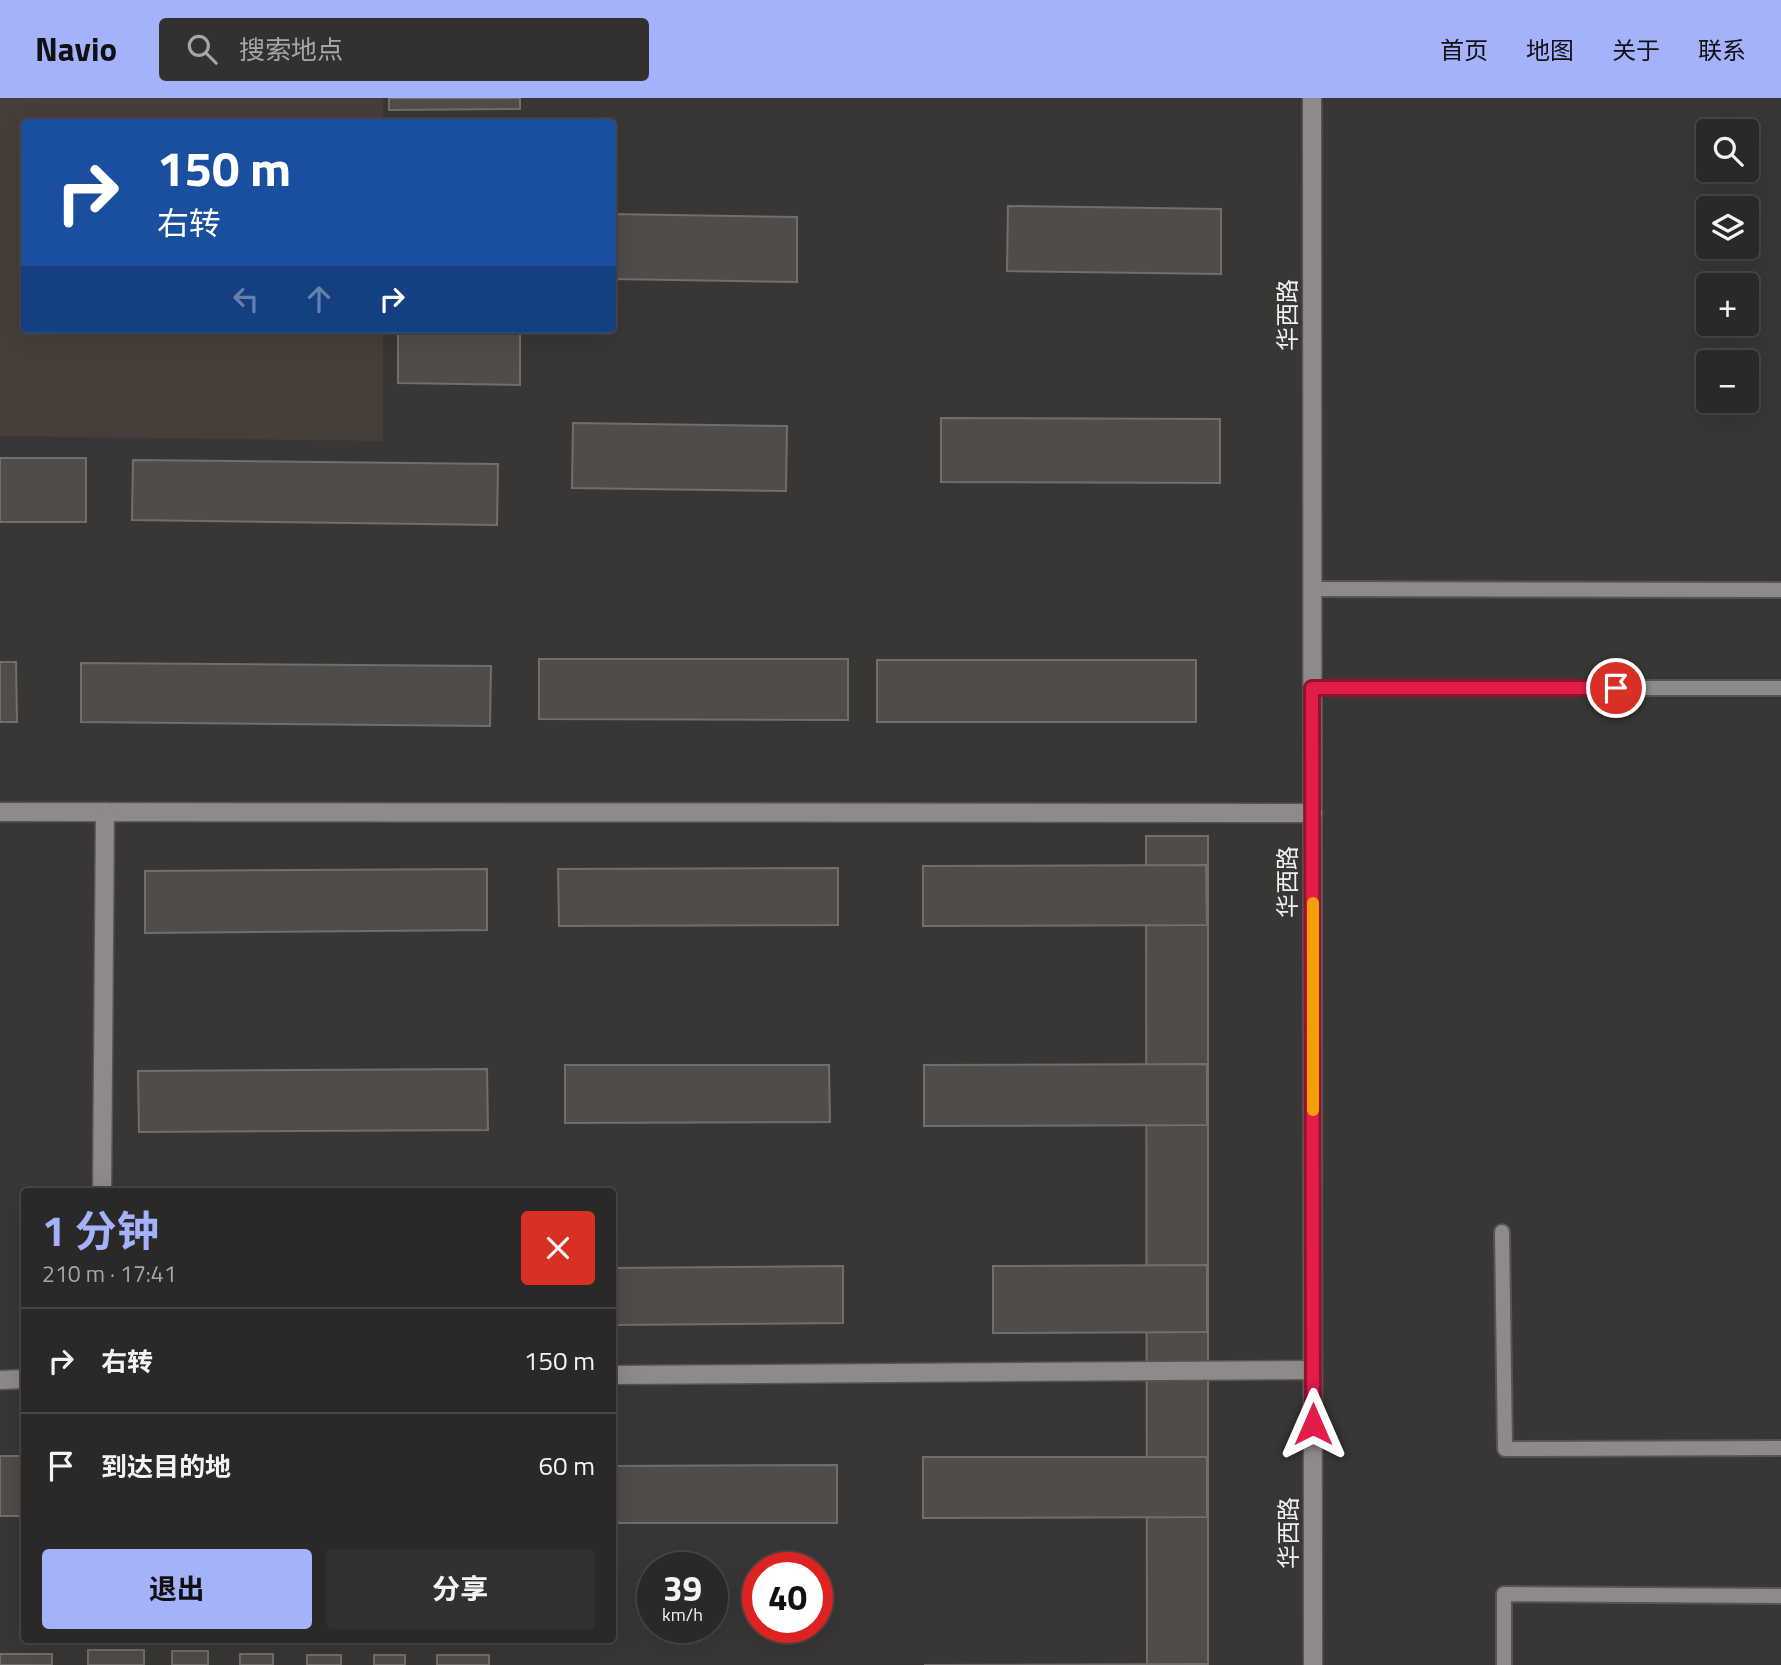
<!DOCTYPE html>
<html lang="zh">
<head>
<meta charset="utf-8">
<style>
  :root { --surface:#2b2928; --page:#333130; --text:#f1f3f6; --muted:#a6a6a8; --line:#474545; --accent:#a4b2fc }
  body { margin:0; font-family:"Titillium Web","Noto Sans SC",sans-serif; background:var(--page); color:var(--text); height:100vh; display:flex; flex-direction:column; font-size:26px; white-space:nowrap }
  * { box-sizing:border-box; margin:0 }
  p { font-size:23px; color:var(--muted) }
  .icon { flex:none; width:38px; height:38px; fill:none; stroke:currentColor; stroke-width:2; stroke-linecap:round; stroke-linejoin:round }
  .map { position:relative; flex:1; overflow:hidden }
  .details { position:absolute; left:21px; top:1090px; width:595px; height:455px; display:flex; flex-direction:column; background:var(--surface); border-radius:7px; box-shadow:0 7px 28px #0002,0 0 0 2px var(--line) }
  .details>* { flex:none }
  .top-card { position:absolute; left:21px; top:21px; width:595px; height:214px; border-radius:7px; box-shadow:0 7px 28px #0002,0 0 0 2px var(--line); background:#1a4fa0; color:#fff; overflow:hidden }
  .fabs { position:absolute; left:1696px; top:21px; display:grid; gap:14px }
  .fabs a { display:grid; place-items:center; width:63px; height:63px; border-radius:7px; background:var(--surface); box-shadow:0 7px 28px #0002,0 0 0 2px var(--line); font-size:35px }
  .speed { position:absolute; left:637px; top:1454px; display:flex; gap:14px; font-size:35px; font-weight:700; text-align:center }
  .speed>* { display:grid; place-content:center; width:91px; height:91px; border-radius:50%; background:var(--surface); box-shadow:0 7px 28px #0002,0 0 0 2px var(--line); line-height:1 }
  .speed small { font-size:18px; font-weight:400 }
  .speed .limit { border:10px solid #d22; background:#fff; color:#111 }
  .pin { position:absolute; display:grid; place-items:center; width:60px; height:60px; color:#fff; margin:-30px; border:4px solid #fff; border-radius:50%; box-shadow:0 2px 7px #0007 }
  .me { position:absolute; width:77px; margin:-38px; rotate:0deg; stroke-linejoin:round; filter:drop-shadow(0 0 5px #0008) }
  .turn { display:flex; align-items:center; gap:24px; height:147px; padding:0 21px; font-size:32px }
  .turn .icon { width:91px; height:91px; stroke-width:2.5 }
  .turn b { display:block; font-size:49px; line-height:60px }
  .lanes { display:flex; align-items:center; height:66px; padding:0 21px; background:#0003; justify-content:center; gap:35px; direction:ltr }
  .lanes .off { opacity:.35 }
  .round { display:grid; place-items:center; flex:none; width:74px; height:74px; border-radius:7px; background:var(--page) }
  .overview { display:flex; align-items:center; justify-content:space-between; height:119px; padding:0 21px }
  h1 { font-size:42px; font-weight:700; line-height:52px; color:var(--accent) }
  .button { display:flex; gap:14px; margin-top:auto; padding:14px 21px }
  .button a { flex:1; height:80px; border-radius:7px; background:var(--accent); color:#111; font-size:28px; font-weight:700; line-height:80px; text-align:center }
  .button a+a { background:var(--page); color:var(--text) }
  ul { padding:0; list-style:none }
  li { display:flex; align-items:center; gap:21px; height:105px; padding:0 21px; border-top:2px solid var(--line) }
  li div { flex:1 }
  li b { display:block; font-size:26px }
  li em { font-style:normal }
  header { display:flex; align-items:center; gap:42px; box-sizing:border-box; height:98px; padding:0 35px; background:var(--accent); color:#111 }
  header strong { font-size:33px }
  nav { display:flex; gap:38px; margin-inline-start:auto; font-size:24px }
  .search { width:490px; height:63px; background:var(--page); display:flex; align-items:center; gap:18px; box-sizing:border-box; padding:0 24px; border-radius:7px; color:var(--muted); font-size:26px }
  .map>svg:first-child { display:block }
</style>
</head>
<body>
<header>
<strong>Navio</strong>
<div class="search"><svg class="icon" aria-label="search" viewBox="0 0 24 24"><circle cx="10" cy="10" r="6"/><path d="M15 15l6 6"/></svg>搜索地点</div>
<nav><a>首页</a><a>地图</a><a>关于</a><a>联系</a></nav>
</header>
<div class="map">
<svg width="1781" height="1567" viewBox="0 0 1781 1567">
  <rect width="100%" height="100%" fill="#393735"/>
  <!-- built -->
  <polygon fill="#473e39" points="0,0 383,0 383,24 24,24 24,231 383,231 383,343 0,338"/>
  <!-- building -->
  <g fill="#4f4c4a" stroke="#716e6c" stroke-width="2">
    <polygon points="389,0 520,0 520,11 389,12"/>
    <polygon points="1008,108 1221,111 1221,176 1007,173"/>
    <polygon points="612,116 797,119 797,184 612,181"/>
    <polygon points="398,231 520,231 520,287 398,285"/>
    <polygon points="941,320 1220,321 1220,385 941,384"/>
    <polygon points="573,325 787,328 786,393 572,390"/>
    <rect x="0" y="360" width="86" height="64"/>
    <polygon points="133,362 498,366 497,427 132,422"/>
    <polygon points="539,561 848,561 848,622 539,621"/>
    <rect x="877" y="562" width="319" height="62"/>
    <polygon points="0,564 16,564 17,624 0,624"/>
    <polygon points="81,565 491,568 490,628 81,624"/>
    <polygon points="1146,738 1208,738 1208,1567 1147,1567"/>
    <polygon points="1206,767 1207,827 923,828 923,768"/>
    <polygon points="838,770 838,827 559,828 558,771"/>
    <polygon points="487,771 487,832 145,835 145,773"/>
    <polygon points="1207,966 1207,1027 924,1028 924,967"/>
    <polygon points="565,967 829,967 830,1024 565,1025"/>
    <polygon points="487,971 488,1032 139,1034 138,973"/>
    <polygon points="1207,1167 1207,1234 993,1235 993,1168"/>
    <polygon points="843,1168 843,1225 612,1227 612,1170"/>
    <rect x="0" y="1358" width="24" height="60"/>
    <polygon points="923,1359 1207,1359 1207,1419 923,1420"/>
    <polygon points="837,1367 837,1425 612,1425 612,1368"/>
    <rect x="88" y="1552" width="56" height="15"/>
    <rect x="172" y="1553" width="36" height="14"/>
    <rect x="0" y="1556" width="52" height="11"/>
    <rect x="240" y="1556" width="33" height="11"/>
    <rect x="307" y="1557" width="34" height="10"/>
    <rect x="374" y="1557" width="31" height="10"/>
    <rect x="437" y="1557" width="52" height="10"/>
    <polygon points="1207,1566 1207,1567 924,1567"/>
  </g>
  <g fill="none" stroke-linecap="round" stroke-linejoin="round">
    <defs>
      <g id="service">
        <polyline points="1312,491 1781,492"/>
        <polyline points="1312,590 1781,590"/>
        <polyline points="1502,1134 1505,1351 1781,1350"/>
        <polyline points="1504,1567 1504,1496 1781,1498"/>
      </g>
      <g id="minor">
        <polyline points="0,714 1313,715"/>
        <polyline points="102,1094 105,714"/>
        <polyline points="612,1277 1313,1272"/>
        <polyline points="0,1282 24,1281"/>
      </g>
      <polyline id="tertiary" points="1312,0 1313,1567"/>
    </defs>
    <!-- service casing -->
    <use href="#service" stroke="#575554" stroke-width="18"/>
    <!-- minor casing -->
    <use href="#minor" stroke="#575554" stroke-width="21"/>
    <!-- tertiary casing -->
    <use href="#tertiary" stroke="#575554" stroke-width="21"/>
    <!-- service -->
    <use href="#service" stroke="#8d8a89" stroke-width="14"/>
    <!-- minor -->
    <use href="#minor" stroke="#8d8a89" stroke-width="18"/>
    <!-- tertiary -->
    <use href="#tertiary" stroke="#8d8a89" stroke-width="18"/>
  </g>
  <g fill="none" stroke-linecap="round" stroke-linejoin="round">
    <defs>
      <polyline id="route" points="1313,1326 1312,590 1616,590"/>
    </defs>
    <!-- route casing -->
    <use href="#route" stroke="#92132f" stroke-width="18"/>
    <!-- route -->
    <use href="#route" stroke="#e11d48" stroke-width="12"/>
    <!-- slow -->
    <polyline stroke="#f59e0b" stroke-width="12" points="1313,805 1313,1012"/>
  </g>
  <g text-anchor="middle" stroke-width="7" stroke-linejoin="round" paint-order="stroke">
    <!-- street labels -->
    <g font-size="24" fill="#f1f0ef" stroke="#393735">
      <text transform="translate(1288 217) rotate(-90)" y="8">华西路</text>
      <text transform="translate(1288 784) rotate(-90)" y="8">华西路</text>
      <text transform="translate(1289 1435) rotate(-90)" y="8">华西路</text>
    </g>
  </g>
</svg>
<div class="fabs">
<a><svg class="icon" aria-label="search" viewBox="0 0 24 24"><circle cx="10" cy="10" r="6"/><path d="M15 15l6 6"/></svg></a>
<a><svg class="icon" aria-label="layers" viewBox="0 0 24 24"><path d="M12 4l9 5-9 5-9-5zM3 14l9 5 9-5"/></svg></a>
<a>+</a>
<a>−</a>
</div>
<div class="speed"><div>39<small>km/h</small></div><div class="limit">40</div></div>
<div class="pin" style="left:1616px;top:590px;background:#d93025"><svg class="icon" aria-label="arrive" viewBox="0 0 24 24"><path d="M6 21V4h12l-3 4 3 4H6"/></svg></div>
<svg class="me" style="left:1313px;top:1326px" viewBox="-20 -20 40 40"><path d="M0-17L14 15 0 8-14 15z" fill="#e11d48" stroke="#fff" stroke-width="4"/></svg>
<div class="top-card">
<div class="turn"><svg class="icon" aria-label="right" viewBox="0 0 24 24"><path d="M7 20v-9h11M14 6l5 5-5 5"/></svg><div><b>150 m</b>右转</div></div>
<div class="lanes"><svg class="icon off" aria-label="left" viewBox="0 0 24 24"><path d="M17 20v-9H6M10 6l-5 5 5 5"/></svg><svg class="icon off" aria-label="ahead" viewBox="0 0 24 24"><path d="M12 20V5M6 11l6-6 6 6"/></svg><svg class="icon" aria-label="right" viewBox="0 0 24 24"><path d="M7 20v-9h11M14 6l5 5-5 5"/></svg></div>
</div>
<section class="details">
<div class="overview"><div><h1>1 分钟</h1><p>210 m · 17:41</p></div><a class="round" style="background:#d93025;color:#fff"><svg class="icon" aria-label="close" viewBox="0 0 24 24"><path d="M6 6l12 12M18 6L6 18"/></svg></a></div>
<ul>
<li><svg class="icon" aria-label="right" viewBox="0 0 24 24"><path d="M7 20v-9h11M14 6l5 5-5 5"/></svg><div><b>右转</b></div><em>150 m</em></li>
<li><svg class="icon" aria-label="arrive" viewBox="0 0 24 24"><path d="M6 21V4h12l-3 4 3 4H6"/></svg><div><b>到达目的地</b></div><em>60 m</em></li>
</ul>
<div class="button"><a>退出</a><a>分享</a></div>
</section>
</div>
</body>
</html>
